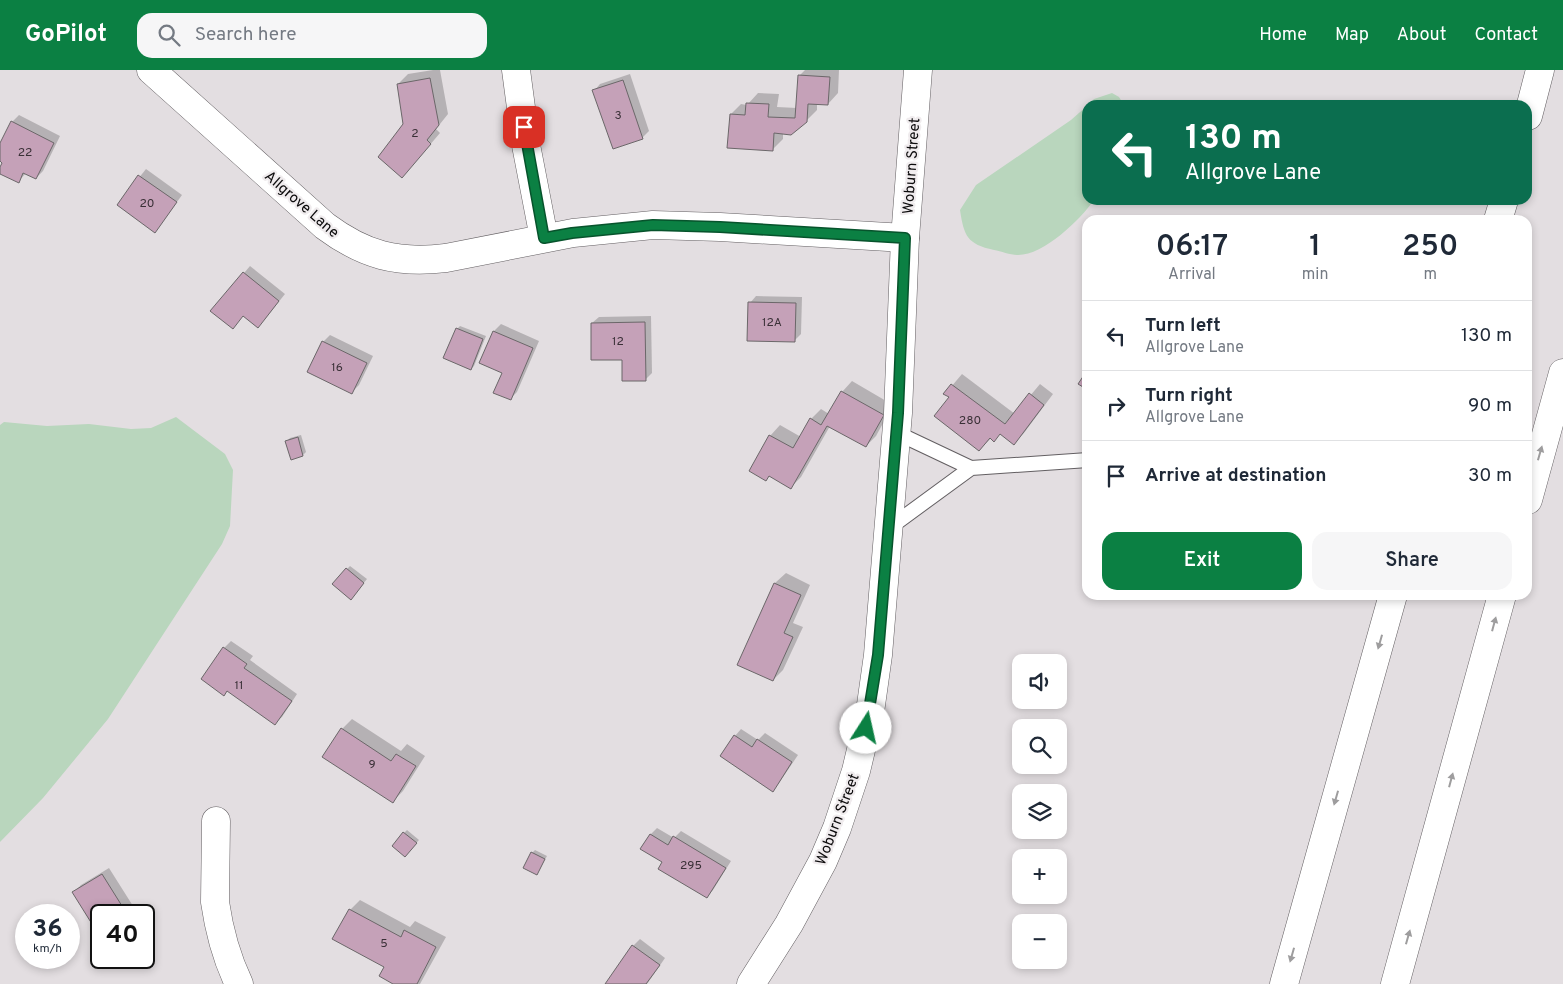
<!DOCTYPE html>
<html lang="en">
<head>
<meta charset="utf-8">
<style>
  :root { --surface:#fff; --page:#f6f6f7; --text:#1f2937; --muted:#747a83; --line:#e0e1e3; --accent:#0b8043 }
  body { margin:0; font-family:Overpass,sans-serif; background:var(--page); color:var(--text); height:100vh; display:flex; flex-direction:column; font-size:19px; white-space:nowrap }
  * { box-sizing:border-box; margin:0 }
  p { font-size:16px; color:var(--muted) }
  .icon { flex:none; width:28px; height:28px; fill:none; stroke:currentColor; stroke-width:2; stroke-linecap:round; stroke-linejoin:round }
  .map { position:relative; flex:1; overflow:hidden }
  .sheet { position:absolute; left:1082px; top:145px; width:450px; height:385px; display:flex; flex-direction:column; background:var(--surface); border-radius:15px; box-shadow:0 2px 8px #0003 }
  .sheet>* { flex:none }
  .banner { position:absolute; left:1082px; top:30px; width:450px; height:105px; border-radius:15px; box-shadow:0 2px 8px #0003; background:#0b6e4f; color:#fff; overflow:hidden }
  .fabs { position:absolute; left:1012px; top:584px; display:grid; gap:10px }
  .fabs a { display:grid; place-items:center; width:55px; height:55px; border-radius:10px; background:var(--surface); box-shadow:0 2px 8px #0003; font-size:25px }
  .speed { position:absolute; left:15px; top:834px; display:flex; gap:10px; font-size:25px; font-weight:700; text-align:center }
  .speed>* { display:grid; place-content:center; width:65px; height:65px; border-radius:50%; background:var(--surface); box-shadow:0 2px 8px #0003; line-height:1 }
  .speed small { font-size:12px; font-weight:400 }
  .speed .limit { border:2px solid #111; border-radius:8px; background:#fff; color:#111 }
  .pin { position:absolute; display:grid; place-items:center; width:42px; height:42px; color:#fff; margin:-21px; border-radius:10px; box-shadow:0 2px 8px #0006 }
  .me { position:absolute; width:55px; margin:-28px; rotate:10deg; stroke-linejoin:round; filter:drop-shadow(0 0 4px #0008) }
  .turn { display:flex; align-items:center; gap:18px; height:105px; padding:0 20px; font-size:22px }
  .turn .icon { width:65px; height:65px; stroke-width:2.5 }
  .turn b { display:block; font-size:35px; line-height:42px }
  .eta { display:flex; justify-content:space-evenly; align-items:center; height:85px; text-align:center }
  .eta b { font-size:30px; font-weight:600; line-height:35px }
  .primary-button { display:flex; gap:10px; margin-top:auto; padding:10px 20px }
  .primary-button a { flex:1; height:58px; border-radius:15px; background:var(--accent); color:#fff; font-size:20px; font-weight:600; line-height:58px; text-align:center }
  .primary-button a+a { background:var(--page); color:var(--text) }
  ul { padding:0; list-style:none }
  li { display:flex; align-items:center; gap:15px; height:70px; padding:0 20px; border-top:1px solid var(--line) }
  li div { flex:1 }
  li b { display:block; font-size:19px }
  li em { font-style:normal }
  header { display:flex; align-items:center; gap:30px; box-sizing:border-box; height:70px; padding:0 25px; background:var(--accent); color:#fff }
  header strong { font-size:24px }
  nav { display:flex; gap:28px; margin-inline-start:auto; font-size:18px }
  .search { width:350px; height:45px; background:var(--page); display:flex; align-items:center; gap:12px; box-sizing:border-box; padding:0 18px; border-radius:15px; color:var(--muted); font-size:19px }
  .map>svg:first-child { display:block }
</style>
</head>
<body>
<header>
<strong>GoPilot</strong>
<div class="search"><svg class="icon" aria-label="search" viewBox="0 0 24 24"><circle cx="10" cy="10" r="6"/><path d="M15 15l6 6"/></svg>Search here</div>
<nav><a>Home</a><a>Map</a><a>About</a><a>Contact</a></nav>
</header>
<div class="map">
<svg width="1563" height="914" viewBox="0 0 1563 914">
  <rect width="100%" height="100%" fill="#e3dee1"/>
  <!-- green -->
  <g fill="#b9d6bd">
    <polygon points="1112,23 1119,27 1124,35 1088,35 1094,29"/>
    <path d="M1088,35V130H1094C1080,150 1043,186 1017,185C1010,185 1001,181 994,180C967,174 964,166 960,140L976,115L1071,50Z"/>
    <polygon points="176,347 225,384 233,400 230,456 222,474 108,649 43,728 0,772 0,355 4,352 47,356 89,354 131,359 151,358"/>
  </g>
  <!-- shadow -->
  <g fill="#0003">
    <polygon points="433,0 440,0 448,44 436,59 440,63 412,96 398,14 408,4"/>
    <polygon points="805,0 839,0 838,23 828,34 817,33 817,40 806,51 783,63 783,69 772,80 731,44 741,34 747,35 758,23 779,24 777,37 797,38 799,6"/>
    <polygon points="630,4 649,61 642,68 594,21 600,14"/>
    <polygon points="19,45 60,66 43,101 36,108 26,103 18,112 0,102 4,92 0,90 0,76 12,52"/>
    <polygon points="146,99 182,125 161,154 118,134"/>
    <polygon points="250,196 285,224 265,249 244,245 212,241"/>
    <polygon points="756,226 802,227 801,264 794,271 750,233"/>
    <polygon points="651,246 652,303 645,310 592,253 599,247"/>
    <polygon points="501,254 539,271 517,322 510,329 503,302 481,292 494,261"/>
    <polygon points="460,256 486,266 474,296 471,299 457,259"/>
    <polygon points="330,265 373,286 359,315 352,322 323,272"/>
    <polygon points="962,304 1015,344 1040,314 1053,324 1024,363 1014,373 1001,363 994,370 991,368 979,380 950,327 945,324"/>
    <polygon points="852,311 893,335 876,366 866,376 830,356 801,407 791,417 770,406 766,409 751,400 770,366 780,355 801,367 811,349 821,339 829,344 842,322"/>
    <polygon points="301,365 306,382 303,385 292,388 287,371 290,368"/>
    <polygon points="350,496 367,509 354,525 347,499"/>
    <polygon points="786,503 810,515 793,553 803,557 783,600 773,610 738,594 775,513"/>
    <polygon points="231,571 253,586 250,590 297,624 282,647 275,653 228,620 224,624 224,578"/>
    <polygon points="352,649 401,681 407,674 425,686 403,721 393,731 342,659"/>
    <polygon points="741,659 758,670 765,663 798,685 779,713 773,720 722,686 735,666"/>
    <polygon points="657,758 674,768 681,761 731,791 713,820 707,827 650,765"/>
    <polygon points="407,760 419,770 408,782 404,763"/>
    <polygon points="535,780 547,786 537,804 532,783"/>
    <polygon points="109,798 133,836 123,845 101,845 101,859 98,861 74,822 81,815"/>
    <polygon points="360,830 410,857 415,851 446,867 420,914 396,914 350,840"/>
    <polygon points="640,869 665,888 647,914 607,914 633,876"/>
  </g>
  <!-- building -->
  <g fill="#c5a1b8" stroke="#6b6769">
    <polygon points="798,5 830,7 828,35 808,34 807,52 791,65 774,63 773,81 727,78 730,44 745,45 746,33 769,34 768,47 795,48"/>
    <polygon points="430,8 439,55 427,70 431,74 402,108 378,87 403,54 397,14"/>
    <polygon points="623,10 643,69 613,79 592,20"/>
    <polygon points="11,51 54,73 36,109 23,103 19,113 0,104 0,97 2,93 0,91 0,73"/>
    <polygon points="138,105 177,132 155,163 117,135"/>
    <polygon points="243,202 279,231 258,258 243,246 233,259 210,241"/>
    <polygon points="748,232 796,233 795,272 747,271"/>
    <polygon points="645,252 646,311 622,311 622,290 591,290 591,253"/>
    <polygon points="456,258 483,269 471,300 443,288"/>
    <polygon points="493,261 533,278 511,330 493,323 502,303 479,293"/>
    <polygon points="322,271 367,293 352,324 307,302"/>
    <polygon points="1088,299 1088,320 1078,314"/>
    <polygon points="951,314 1005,354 1029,323 1044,335 1014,375 1000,364 994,372 990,368 979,381 934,346 949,327 943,324"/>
    <polygon points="841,321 884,345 866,377 827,356 791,419 769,406 766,411 749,401 769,365 793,378 810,348 821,355"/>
    <polygon points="298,367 303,386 291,390 285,371"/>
    <polygon points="346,498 364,513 351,530 332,514"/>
    <polygon points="774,513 801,525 784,563 793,567 773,611 737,595"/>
    <polygon points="223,577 247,594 244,598 292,631 275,655 227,621 224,626 201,609"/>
    <polygon points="341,658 391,691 396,684 416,696 393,733 322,687"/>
    <polygon points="734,665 752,677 757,669 792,692 773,722 720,686"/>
    <polygon points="403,762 417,773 405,787 392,776"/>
    <polygon points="650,764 668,775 673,766 726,798 707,828 658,799 662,792 640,779"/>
    <polygon points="531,782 545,789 537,805 523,798"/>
    <polygon points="102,804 127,844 101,845 101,860 97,862 72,822"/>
    <polygon points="349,839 401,867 404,860 436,877 417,914 393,914 379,906 384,897 332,869"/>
    <polygon points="632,875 660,895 646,914 605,914"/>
  </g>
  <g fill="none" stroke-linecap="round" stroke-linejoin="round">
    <defs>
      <g id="service">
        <polyline points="897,363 971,398"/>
        <polyline points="889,458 971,398 1088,390"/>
      </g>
      <g id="minor">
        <path d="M151,0L325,156C364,185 397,194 446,188L573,163L653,155L720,157L905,168"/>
        <polyline points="516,0 526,75 544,168"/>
        <path d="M216,751L215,832C219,860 227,889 239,914"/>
      </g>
      <polyline id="tertiary" points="751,914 789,854 823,791 837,758 856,701 870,642 878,585 898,343 905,168 918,0"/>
      <g id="motorway">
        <polyline points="1528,46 1540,0"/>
        <polyline points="1498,150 1504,130"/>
        <polyline points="1528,430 1563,303"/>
        <polyline points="1284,914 1393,525"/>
        <polyline points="1395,914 1502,525"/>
      </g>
    </defs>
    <!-- service casing -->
    <use href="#service" stroke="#635f62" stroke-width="16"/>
    <!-- minor casing -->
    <use href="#minor" stroke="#635f62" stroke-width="29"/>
    <!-- tertiary casing -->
    <use href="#tertiary" stroke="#635f62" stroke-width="29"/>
    <!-- motorway casing -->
    <use href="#motorway" stroke="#635f62" stroke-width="29"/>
    <!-- service -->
    <use href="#service" stroke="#fff" stroke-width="14"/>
    <!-- minor -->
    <use href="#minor" stroke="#fff" stroke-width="28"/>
    <!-- tertiary -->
    <use href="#tertiary" stroke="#fff" stroke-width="28"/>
    <!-- motorway -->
    <use href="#motorway" stroke="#fff" stroke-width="28"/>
  </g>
  <!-- one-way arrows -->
  <defs><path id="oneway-solid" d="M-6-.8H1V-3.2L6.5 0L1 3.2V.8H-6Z" transform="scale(1.25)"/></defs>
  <g fill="#9e9d9e">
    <use href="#oneway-solid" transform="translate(1540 383) rotate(-74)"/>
    <use href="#oneway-solid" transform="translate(1494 554) rotate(-75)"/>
    <use href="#oneway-solid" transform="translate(1380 572) rotate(106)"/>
    <use href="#oneway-solid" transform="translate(1451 710) rotate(-75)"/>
    <use href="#oneway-solid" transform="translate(1336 728) rotate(106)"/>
    <use href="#oneway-solid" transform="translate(1408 867) rotate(-74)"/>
    <use href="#oneway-solid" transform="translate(1292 885) rotate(106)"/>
  </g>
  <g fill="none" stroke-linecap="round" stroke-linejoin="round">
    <defs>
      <polyline id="route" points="524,57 544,168 572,163 653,155 720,157 905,168 898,343 878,585 866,658"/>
    </defs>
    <!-- route casing -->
    <use href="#route" stroke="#07532c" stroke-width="12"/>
    <!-- route -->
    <use href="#route" stroke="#0b8043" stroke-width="9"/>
  </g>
  <g text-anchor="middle" stroke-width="4.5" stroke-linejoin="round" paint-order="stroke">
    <!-- number labels -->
    <g font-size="12" fill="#3a3037">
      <text x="618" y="49">3</text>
      <text x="415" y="67">2</text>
      <text x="25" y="86">22</text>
      <text x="147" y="137">20</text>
      <text x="772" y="256">12A</text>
      <text x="618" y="275">12</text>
      <text x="337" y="301">16</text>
      <text x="970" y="354">280</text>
      <text x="239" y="619">11</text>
      <text x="372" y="698">9</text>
      <text x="691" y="799">295</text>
      <text x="384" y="877">5</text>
    </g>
    <!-- street labels -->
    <g font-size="15" fill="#0c0b0c" stroke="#f0ecee">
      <text transform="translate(911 96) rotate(-86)" y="5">Woburn Street</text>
      <text transform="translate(302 134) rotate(41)" y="5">Allgrove Lane</text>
      <text transform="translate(837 749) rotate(-69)" y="5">Woburn Street</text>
    </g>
  </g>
</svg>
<div class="fabs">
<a><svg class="icon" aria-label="sound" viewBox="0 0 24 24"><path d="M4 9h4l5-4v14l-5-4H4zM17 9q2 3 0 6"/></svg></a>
<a><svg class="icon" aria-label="search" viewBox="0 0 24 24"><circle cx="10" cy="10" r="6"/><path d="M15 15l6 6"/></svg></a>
<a><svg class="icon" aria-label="layers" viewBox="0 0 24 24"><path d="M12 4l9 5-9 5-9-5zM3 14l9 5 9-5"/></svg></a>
<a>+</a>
<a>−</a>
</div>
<div class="speed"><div>36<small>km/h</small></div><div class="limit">40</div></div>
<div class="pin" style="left:524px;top:57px;background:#d93025"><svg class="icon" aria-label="arrive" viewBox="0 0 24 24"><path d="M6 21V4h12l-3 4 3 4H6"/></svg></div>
<svg class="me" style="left:866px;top:658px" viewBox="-20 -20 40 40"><circle r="19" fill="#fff"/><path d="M0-13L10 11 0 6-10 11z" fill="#0b8043"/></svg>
<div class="banner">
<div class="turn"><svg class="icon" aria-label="left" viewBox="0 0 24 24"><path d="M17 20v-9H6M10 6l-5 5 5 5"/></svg><div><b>130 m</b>Allgrove Lane</div></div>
</div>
<section class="sheet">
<div class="eta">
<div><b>06:17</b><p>Arrival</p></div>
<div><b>1</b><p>min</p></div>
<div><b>250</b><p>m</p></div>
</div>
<ul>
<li><svg class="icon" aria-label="left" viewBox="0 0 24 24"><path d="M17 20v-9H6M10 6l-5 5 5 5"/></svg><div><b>Turn left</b><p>Allgrove Lane</p></div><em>130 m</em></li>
<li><svg class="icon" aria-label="right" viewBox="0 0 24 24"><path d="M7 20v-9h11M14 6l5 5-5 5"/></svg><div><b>Turn right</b><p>Allgrove Lane</p></div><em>90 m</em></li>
<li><svg class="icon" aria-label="arrive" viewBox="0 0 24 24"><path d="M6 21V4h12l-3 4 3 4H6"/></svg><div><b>Arrive at destination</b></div><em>30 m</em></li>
</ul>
<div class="primary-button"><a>Exit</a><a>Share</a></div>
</section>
</div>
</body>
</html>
